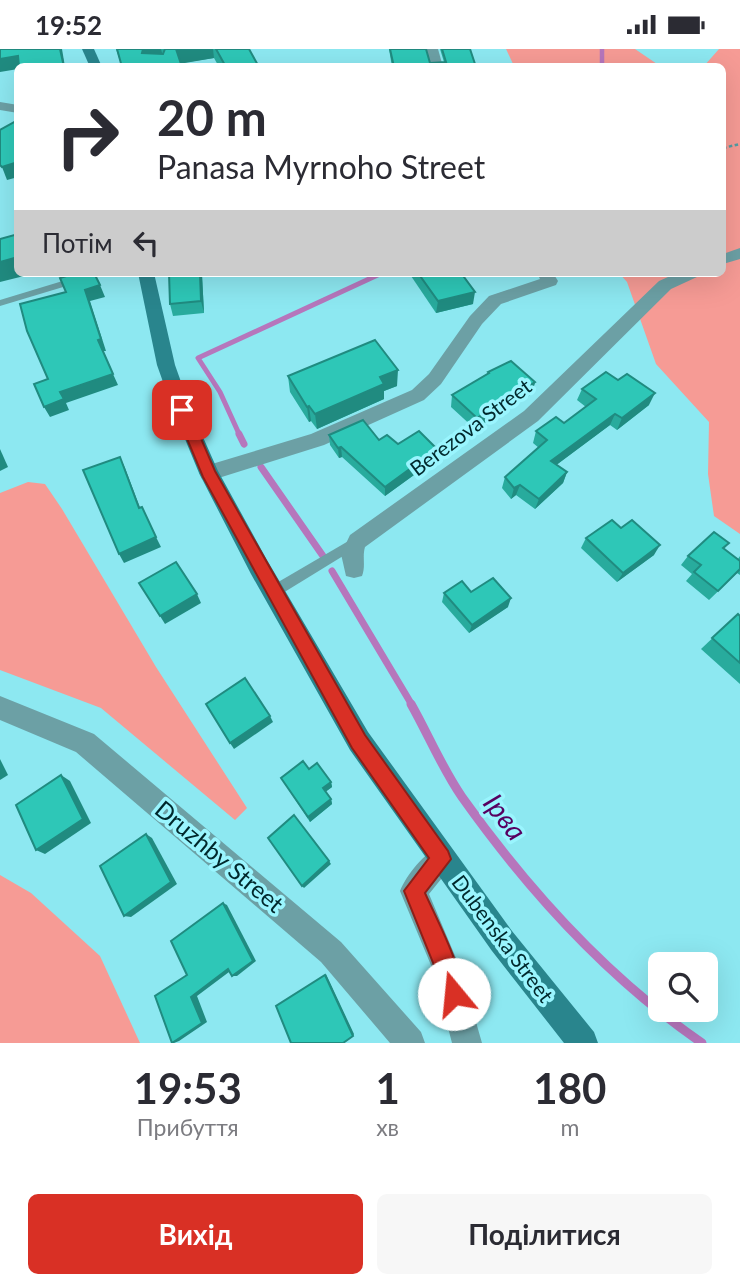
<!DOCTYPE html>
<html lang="uk">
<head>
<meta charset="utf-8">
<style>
  :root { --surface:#fff; --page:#f7f7f7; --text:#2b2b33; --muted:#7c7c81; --accent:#d93025 }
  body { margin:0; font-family:Lato,sans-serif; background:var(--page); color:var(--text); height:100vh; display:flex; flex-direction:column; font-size:26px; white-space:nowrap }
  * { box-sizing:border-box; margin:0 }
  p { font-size:23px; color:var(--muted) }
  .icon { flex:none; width:38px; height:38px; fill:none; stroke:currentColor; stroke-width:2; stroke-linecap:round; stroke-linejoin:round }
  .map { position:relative; height:994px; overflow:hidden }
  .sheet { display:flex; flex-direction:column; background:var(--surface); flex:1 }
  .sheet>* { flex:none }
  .guide { position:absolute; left:14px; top:14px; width:712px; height:214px; border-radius:10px; box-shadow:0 7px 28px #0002; background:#fff; color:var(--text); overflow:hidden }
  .buttons { position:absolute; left:648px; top:903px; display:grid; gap:14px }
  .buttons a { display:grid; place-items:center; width:70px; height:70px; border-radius:10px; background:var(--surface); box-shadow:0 7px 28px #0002; font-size:35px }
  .pin { position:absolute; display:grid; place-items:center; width:60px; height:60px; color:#fff; margin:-30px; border-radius:14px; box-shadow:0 4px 10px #0006 }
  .me { position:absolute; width:77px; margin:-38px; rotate:343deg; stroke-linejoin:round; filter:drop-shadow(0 0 5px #0008) }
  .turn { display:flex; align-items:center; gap:24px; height:147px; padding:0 28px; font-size:32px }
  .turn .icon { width:91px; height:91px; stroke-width:2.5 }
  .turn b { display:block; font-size:49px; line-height:60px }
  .then { display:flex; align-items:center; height:66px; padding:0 28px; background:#0003; gap:14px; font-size:26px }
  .eta { display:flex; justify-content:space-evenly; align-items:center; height:119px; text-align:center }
  .eta b { font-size:42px; font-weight:700; line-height:49px }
  .button { display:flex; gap:14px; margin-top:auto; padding:14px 28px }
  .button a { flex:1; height:80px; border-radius:10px; background:var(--accent); color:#fff; font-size:28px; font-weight:700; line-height:80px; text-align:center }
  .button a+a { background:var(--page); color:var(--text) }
  .status { display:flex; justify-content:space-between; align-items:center; height:49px; padding:0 35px; background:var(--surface); direction:ltr }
  .status svg { height:19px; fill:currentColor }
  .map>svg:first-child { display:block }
</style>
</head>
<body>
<div class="status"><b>19:52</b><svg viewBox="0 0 49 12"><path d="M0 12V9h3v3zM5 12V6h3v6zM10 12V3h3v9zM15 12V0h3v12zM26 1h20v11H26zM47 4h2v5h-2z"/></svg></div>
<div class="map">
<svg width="740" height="994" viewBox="0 0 740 994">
  <rect width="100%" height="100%" fill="#8de8f1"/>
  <!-- green -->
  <g fill="#f69b95">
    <polygon points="506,0 635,0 660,17 514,17"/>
    <polygon points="719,0 740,0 740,485 714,467 708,425 709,373 656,315 627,233 619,224 723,224 723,18 704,17"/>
    <polygon points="28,433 45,435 62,460 156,618 247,759 235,771 101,659 0,621 0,444"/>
    <polygon points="0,826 31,844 100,907 140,994 0,994"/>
  </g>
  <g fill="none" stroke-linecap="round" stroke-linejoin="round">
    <!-- stream-far3 -->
    <polyline stroke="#b676bc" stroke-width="4.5" points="602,0 602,18"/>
    <!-- stream-far2 -->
    <polyline stroke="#b676bc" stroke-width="5" points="240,387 220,343 198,309 382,224"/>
    <!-- stream-far1 -->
    <g stroke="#b676bc" stroke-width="7">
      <polyline points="239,385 244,395"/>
      <polyline points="261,418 323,507"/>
      <polyline points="332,522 412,656"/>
    </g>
    <!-- stream -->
    <path stroke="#b676bc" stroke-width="9" d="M411,655C428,685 442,719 462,748C528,841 608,929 702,994"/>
    <!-- path -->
    <g stroke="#549ba2" stroke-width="2.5" stroke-dasharray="3.5 2.5" stroke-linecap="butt">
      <polyline points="329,18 370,18"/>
      <polyline points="723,99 740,95"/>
    </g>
    <!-- lane -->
    <g fill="#6ca0a5" fill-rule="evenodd">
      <polygon points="89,224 105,224 103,226 0,257 0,251"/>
      <polygon points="357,487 361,488 363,492 361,496 278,547 273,549 268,547 267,543 268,539"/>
    </g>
    <!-- street -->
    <g fill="#6ca0a5" fill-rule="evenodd">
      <polygon points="426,0 438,0 443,18 431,18"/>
      <polygon points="0,53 18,56 18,64 0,61"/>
      <polygon points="740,199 740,210 723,215 723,205"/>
      <polygon points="537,224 553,224 558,232 556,236 501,255 482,275 441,335 424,351 324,396 209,432 202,430 199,424 202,418 311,385 412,341 429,325 470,267 489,247 540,230"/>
      <path d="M677,224H699L697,228L671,240L538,372L365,498C362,508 366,517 362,527L354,529L346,527L341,505L350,486L524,362L659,232Z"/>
      <polygon points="0,647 94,685 341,893 421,983 425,994 390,994 321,913 76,703 0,671"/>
      <path d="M441,797L450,801L454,810L450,819L429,845L461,921L482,994H452L433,921L400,842C407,825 424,804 441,797Z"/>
    </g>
    <!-- secondary -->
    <g fill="#29858d" fill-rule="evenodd">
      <polygon points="82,0 94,0 102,18 90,18"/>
      <polygon points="138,224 154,224 175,316 191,361 218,422 267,511 368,683 512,882 594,983 598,994 564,994 492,902 350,701 251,525 199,424 173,361 157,316"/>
    </g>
  </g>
  <!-- wall -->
  <g fill="#28ab9d">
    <polygon points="116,0 249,0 259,18 219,18 214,9 181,14 182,18 122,18"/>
    <polygon points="389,0 426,0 430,14 444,13 440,0 470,0 476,18 392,18"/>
    <polygon points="409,224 461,224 473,255 436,264"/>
    <polygon points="202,226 204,264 173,267 170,255"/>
    <polygon points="488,323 535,333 532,345 475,380 451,358 452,346 487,325"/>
    <polygon points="288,327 397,337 384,342 384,350 317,380 311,372 309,373 290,343"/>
    <polygon points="582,340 649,356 617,381 610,376 556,416 567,423 563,434 535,460 516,446 511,450 502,439 505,428 539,399 533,394 536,382 564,374 586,358 577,351"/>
    <polygon points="329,386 379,391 398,395 437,400 436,410 385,447 342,408 339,409 330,396"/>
    <polygon points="621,479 654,506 617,533 581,499 586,489"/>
    <polygon points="729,494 724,500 738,510 740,507 740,526 737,524 709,551 686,532 692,525 681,516 688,507"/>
    <polygon points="471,543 508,558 469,584 442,553 444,544"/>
    <polygon points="738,565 740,567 740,635 701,600"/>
    <polygon points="309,720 331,733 332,738 325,743 331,750 332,755 310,773 281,729"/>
  </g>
  <!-- shaded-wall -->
  <g fill="#208b80">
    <polygon points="60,0 62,0 65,18 64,18"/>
    <polygon points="143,0 161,0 164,11 142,4"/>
    <polygon points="176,0 213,0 214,9 179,15"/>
    <polygon points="18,7 23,18 18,18 18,20 0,23 0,10"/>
    <polygon points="18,113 18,128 7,131 2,118"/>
    <polygon points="18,208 18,224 36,224 0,233 0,213"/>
    <polygon points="200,224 202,224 202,226 204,264 201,252"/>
    <polygon points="100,236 105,248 90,252 106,302 103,302 98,291 85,241"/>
    <polygon points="475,243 473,255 436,264 438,252"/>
    <polygon points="398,321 397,337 384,342 384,350 317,380 315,365 380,328"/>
    <polygon points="113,325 118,336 66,354 69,361 50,368 44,358 60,343"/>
    <polygon points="535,333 532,345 475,380 477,369"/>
    <polygon points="655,344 649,356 617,381 622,369"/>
    <polygon points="309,357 311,372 309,373 307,358"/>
    <polygon points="615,365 610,376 547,423 551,412"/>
    <polygon points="341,398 342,408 339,409 338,399"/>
    <polygon points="0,400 8,418 0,422"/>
    <polygon points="437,400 436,410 385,447 385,438"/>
    <polygon points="120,408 125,419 144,469 139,459"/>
    <polygon points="567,423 563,434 535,460 539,450"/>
    <polygon points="520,436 516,446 511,450 514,439"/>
    <polygon points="156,488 161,498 124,514 119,505"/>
    <polygon points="660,496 654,506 617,533 623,524"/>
    <polygon points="197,545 201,554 165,575 160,567"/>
    <polygon points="511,549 508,558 469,584 472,576"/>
    <polygon points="270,667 273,673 234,700 230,694"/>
    <polygon points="0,710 8,726 0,731"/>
    <polygon points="61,726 70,732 91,774 45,805 36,801"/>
    <polygon points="331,733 332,738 324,744 323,739"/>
    <polygon points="331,750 332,755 310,773 308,768"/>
    <polygon points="146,785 152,789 177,835 131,868 124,867"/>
    <polygon points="329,812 331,815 304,839 302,837"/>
    <polygon points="223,854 227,856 256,912 237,927 232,927"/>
    <polygon points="228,920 233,920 197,947 207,973 179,992 174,994 191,948"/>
    <polygon points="326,925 354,985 353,987 325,926"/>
  </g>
  <!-- building -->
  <g fill="#2ec7b7" stroke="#208b80" stroke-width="2">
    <polygon points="0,0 60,0 64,18 19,18 18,7 0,10"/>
    <polygon points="117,0 143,0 142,4 163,5 165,0 176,0 182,18 122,18"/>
    <polygon points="216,0 249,0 259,18 226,18"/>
    <polygon points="390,0 426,0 430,14 446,13 442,0 470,0 476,18 394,18"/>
    <polygon points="18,71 18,113 2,118 0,116 0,81"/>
    <polygon points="18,185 18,208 0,213 0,190"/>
    <polygon points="76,224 94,224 100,236 85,241 101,290 98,291 113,325 60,343 64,350 44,358 34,335 48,330 27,282 20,255 66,243 60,229"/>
    <polygon points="169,224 200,224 201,252 170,255"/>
    <polygon points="418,224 461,224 475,243 438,252"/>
    <polygon points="375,291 398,321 380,328 384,335 315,365 309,357 307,358 288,327"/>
    <polygon points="511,312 535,333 477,369 452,346 489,324 488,323"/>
    <polygon points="606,323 618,331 627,325 655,344 622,369 615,365 551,412 567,423 539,450 520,436 514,439 505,428 547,391 536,382 556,368 564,374 596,350 582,340"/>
    <polygon points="363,371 379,391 387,386 398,395 419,382 437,400 385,438 341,398 338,399 329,386"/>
    <polygon points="120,408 139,459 142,458 156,488 119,505 83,421"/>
    <polygon points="612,471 621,479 632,471 660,496 623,524 586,489"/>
    <polygon points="714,483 729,494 723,499 740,512 740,520 718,542 694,523 701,516 688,507"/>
    <polygon points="176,513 197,545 160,567 139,534"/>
    <polygon points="493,529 511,549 472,576 444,544 462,532 471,543"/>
    <polygon points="738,565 740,567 740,614 712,589"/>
    <polygon points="245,629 270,667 230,694 206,655"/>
    <polygon points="303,712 309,720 317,714 331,733 323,739 331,750 308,768 281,729"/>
    <polygon points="61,726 83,770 36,801 16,756"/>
    <polygon points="294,766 329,812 302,837 268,789"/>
    <polygon points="146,785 171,833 124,867 100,817"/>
    <polygon points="223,854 253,912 232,927 228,920 191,948 202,974 172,994 155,947 187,926 171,892"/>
    <polygon points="325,926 353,987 343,994 291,994 276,957"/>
  </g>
  <!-- route -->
  <path fill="#d93025" stroke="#8d1f18" stroke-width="2" d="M182,356L187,357L215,422L365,686L448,802L451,810L425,844C435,867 470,932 461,953L454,956L446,953L436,921L404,842L429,809L352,699L203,428L175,361Z"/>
  <g text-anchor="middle" stroke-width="7" stroke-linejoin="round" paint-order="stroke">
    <!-- street labels -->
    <g font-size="21" fill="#00282c" stroke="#9af5fe">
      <text transform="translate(471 379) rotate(-37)" y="7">Berezova Street</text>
      <text transform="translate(502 890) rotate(53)" y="7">Dubenska Street</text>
    </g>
    <!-- near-street labels -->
    <g font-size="24" fill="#00282c" stroke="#9af5fe">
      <text transform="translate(219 808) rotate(40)" y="8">Druzhby Street</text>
    </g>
    <!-- near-water labels -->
    <g font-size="28" font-style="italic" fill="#570060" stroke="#9af5fe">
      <text transform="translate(505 768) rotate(52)" y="10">Ірва</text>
    </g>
  </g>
</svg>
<div class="buttons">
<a><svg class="icon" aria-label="search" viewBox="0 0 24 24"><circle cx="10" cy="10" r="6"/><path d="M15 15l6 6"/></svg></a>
</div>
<div class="pin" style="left:182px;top:361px;background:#d93025"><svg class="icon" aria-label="arrive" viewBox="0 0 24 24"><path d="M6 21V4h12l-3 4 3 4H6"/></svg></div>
<svg class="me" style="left:454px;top:945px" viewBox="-20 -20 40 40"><circle r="19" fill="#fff"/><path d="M0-13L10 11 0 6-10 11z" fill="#d93025"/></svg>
<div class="guide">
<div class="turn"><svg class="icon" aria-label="right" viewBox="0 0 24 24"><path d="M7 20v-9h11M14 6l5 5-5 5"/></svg><div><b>20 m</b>Panasa Myrnoho Street</div></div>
<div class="then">Потім<svg class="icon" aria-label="left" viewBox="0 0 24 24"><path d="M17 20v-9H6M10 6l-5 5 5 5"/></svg></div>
</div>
</div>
<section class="sheet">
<div class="eta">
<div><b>19:53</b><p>Прибуття</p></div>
<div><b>1</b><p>хв</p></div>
<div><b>180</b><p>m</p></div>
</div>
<div class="button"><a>Вихід</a><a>Поділитися</a></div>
</section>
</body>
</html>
